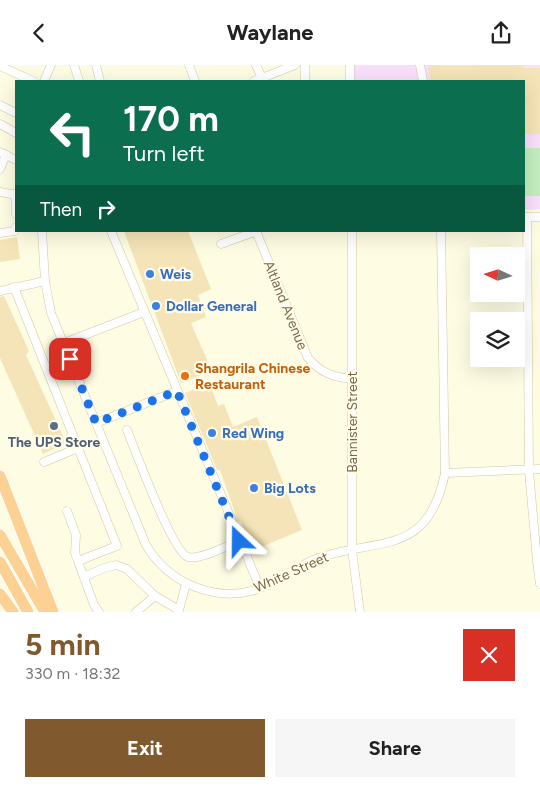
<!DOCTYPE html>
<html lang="en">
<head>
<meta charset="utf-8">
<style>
  :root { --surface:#fff; --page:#f6f6f6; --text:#222; --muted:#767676; --accent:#805a2e }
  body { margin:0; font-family:Figtree,sans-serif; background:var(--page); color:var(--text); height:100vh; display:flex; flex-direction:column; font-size:19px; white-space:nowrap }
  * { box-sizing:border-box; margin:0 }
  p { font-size:16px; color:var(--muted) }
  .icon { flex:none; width:28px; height:28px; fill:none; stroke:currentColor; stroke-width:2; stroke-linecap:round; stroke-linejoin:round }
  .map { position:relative; height:547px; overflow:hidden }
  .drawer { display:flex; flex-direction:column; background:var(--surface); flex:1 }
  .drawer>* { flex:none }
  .guide { position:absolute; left:15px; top:15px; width:510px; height:152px; border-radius:0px; box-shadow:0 5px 20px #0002; background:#0b6e4f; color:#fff; overflow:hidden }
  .needle { width:32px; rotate:274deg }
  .tools { position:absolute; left:470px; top:182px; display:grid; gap:10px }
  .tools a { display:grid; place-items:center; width:55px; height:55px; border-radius:0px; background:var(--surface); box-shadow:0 5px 20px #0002; font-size:25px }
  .pin { position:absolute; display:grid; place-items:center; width:42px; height:42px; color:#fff; margin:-21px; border-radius:10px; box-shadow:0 2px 8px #0006 }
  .me { position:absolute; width:55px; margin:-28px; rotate:337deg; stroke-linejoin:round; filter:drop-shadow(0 0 4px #0008) }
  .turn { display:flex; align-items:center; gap:18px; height:105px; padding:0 25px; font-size:22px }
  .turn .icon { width:65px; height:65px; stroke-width:2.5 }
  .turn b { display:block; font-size:35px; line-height:42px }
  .then { display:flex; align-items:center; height:48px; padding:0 25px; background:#0003; gap:10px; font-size:19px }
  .round { display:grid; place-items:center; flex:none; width:52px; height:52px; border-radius:0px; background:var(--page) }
  .summary { display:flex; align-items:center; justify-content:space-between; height:85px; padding:0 25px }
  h1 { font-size:30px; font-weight:700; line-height:38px; color:var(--accent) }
  .button { display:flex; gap:10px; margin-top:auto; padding:10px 25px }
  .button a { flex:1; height:58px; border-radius:0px; background:var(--accent); color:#fff; font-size:20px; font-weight:700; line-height:58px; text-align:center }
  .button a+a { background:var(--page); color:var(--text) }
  header { display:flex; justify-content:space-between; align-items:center; height:65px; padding:0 25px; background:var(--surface); font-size:22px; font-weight:700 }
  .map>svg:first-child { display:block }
</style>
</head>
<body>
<header><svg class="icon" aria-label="back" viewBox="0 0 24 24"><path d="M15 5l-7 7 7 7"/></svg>Waylane<svg class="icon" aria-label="share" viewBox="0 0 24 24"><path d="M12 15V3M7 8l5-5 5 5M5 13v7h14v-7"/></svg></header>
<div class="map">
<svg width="540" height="547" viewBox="0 0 540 547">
  <rect width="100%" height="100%" fill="#fefce2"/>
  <!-- education -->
  <polygon fill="#f9dffa" points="354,0 540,0 540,144 524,145 524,16 354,16"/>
  <!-- green -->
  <rect fill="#c3edbf" x="524" y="83" width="16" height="48"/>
  <!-- building -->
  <g fill="#f5e4b7">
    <polygon points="437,0 445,1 524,0 524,3 540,3 540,69 524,69 524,16 431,16 428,2"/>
    <polygon points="124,166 188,166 211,224 198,230 206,252 191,258 212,306 181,318"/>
    <polygon points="17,172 20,194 0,197 0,175"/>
    <polygon points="4,231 29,286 26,290 66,378 43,389 0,293 0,232"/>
    <polygon points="210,319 218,341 224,339 233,362 257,352 302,465 251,486 241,457 238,456 220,405 217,405 185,328"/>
  </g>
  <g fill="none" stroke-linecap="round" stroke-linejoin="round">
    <defs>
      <g id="minor">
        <polyline points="74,0 79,16"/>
        <polyline points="96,0 100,16"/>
        <polyline points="189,0 195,16"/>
        <polyline points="256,0 262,13"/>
        <polyline points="305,0 305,16"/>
        <polyline points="350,0 350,16"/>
        <polyline points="420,0 423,16"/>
        <polyline points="0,1 33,16"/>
        <polyline points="44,16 51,0"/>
        <polyline points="254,16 295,0"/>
        <polyline points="0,40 16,48"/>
        <polyline points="0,59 16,68"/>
        <polyline points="0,87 16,95"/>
        <polyline points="0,104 6,90"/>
        <polyline points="0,127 16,130"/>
        <polyline points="16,128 16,149"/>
        <polyline points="524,152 540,152"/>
        <polyline points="527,152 529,406 537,496 540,519"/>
        <path d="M42,166L45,216L51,248L146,480C169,519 217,539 261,523C281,515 298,500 318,493C380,472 428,492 445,408L441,166"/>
        <polyline points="111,166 260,523"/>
        <path d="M256,166L308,293C321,308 333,312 352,314"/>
        <polyline points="352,166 352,485 360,547"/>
        <polyline points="0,168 15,166 16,162"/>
        <polyline points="221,179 257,166"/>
        <polyline points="14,222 117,481 78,496 94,540 99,547"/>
        <polyline points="0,226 45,216"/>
        <polyline points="64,278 144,247"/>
        <polyline points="96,358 177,326"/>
        <path d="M127,365C135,385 173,488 188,492C201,495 227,481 239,476"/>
        <polyline points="44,397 78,383"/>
        <polyline points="445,408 540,404"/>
        <polyline points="67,446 76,470 75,488 78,496"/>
        <polyline points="84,512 104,503 116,500 127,504 155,531 179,545 186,519"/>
        <polyline points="136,547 155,531"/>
      </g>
      <g id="highway">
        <polyline points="0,411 53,547"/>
        <polyline points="0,470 45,547"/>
        <polyline points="0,497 28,547"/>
        <polyline points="0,529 13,547"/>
      </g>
    </defs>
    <!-- minor casing -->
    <use href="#minor" stroke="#d0c7a8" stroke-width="9"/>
    <!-- highway casing -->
    <use href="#highway" stroke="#fff" stroke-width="13"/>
    <!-- minor -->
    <use href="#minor" stroke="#fff" stroke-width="8"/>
    <!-- highway -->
    <use href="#highway" stroke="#fdd194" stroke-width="11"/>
  </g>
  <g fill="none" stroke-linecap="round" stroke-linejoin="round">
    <!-- route -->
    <polyline stroke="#1a73e8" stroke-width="9" stroke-dasharray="0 16.2" points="70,294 96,358 177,326 239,476"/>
  </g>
  <!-- markers -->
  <g fill="#3f7fe0" stroke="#fffdea" stroke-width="2">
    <circle cx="150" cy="209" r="5"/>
    <circle cx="156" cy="241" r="5"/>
    <circle cx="212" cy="368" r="5"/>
    <circle cx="254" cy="423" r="5"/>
  </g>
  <circle fill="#e8710a" stroke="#fffdea" stroke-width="2" cx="185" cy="311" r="5"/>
  <circle fill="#5c6f8a" stroke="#fffdea" stroke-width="2" cx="54" cy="361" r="5"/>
  <g text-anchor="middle" stroke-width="4.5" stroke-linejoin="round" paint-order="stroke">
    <!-- shop labels -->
    <g font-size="14" font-weight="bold" fill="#366cbe" stroke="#fffdea" text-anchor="start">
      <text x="160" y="214">Weis</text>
      <text x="166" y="246">Dollar General</text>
      <text x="222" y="373">Red Wing</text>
      <text x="264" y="428">Big Lots</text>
    </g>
    <!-- street labels -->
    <g font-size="14" fill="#786846" stroke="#fffdea">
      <text transform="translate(286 240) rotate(68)" y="5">Altland Avenue</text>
      <text transform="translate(352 357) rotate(-90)" y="5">Bannister Street</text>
      <text transform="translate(291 507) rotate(-24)" y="5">White Street</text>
    </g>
    <!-- food labels -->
    <g font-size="14" font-weight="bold" fill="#c56008" stroke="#fffdea" text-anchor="start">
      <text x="195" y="308">Shangrila Chinese<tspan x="195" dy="16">Restaurant</tspan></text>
    </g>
    <!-- service labels -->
    <g font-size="14" font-weight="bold" fill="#4e5e75" stroke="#fffdea">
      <text x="54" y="382">The UPS Store</text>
    </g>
  </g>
</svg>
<div class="tools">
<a><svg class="needle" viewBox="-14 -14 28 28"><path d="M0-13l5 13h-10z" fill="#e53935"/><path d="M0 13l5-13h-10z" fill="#767676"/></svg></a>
<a><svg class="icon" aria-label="layers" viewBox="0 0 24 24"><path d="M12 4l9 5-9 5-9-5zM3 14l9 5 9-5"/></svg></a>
</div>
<div class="pin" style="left:70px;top:294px;background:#d93025"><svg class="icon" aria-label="arrive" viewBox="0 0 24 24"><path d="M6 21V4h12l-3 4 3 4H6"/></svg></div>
<svg class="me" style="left:239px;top:476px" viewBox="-20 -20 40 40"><path d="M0-17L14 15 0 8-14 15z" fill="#1a73e8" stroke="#fff" stroke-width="4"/></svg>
<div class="guide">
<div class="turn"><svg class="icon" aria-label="left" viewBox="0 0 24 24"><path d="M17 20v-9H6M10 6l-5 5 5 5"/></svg><div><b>170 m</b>Turn left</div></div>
<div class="then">Then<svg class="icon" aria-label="right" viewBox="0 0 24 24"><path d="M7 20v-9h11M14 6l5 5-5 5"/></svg></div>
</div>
</div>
<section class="drawer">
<div class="summary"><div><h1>5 min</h1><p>330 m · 18:32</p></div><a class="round" style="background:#d93025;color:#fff"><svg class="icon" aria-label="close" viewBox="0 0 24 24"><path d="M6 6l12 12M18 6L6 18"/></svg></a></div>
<div class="button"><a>Exit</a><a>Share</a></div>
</section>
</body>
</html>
